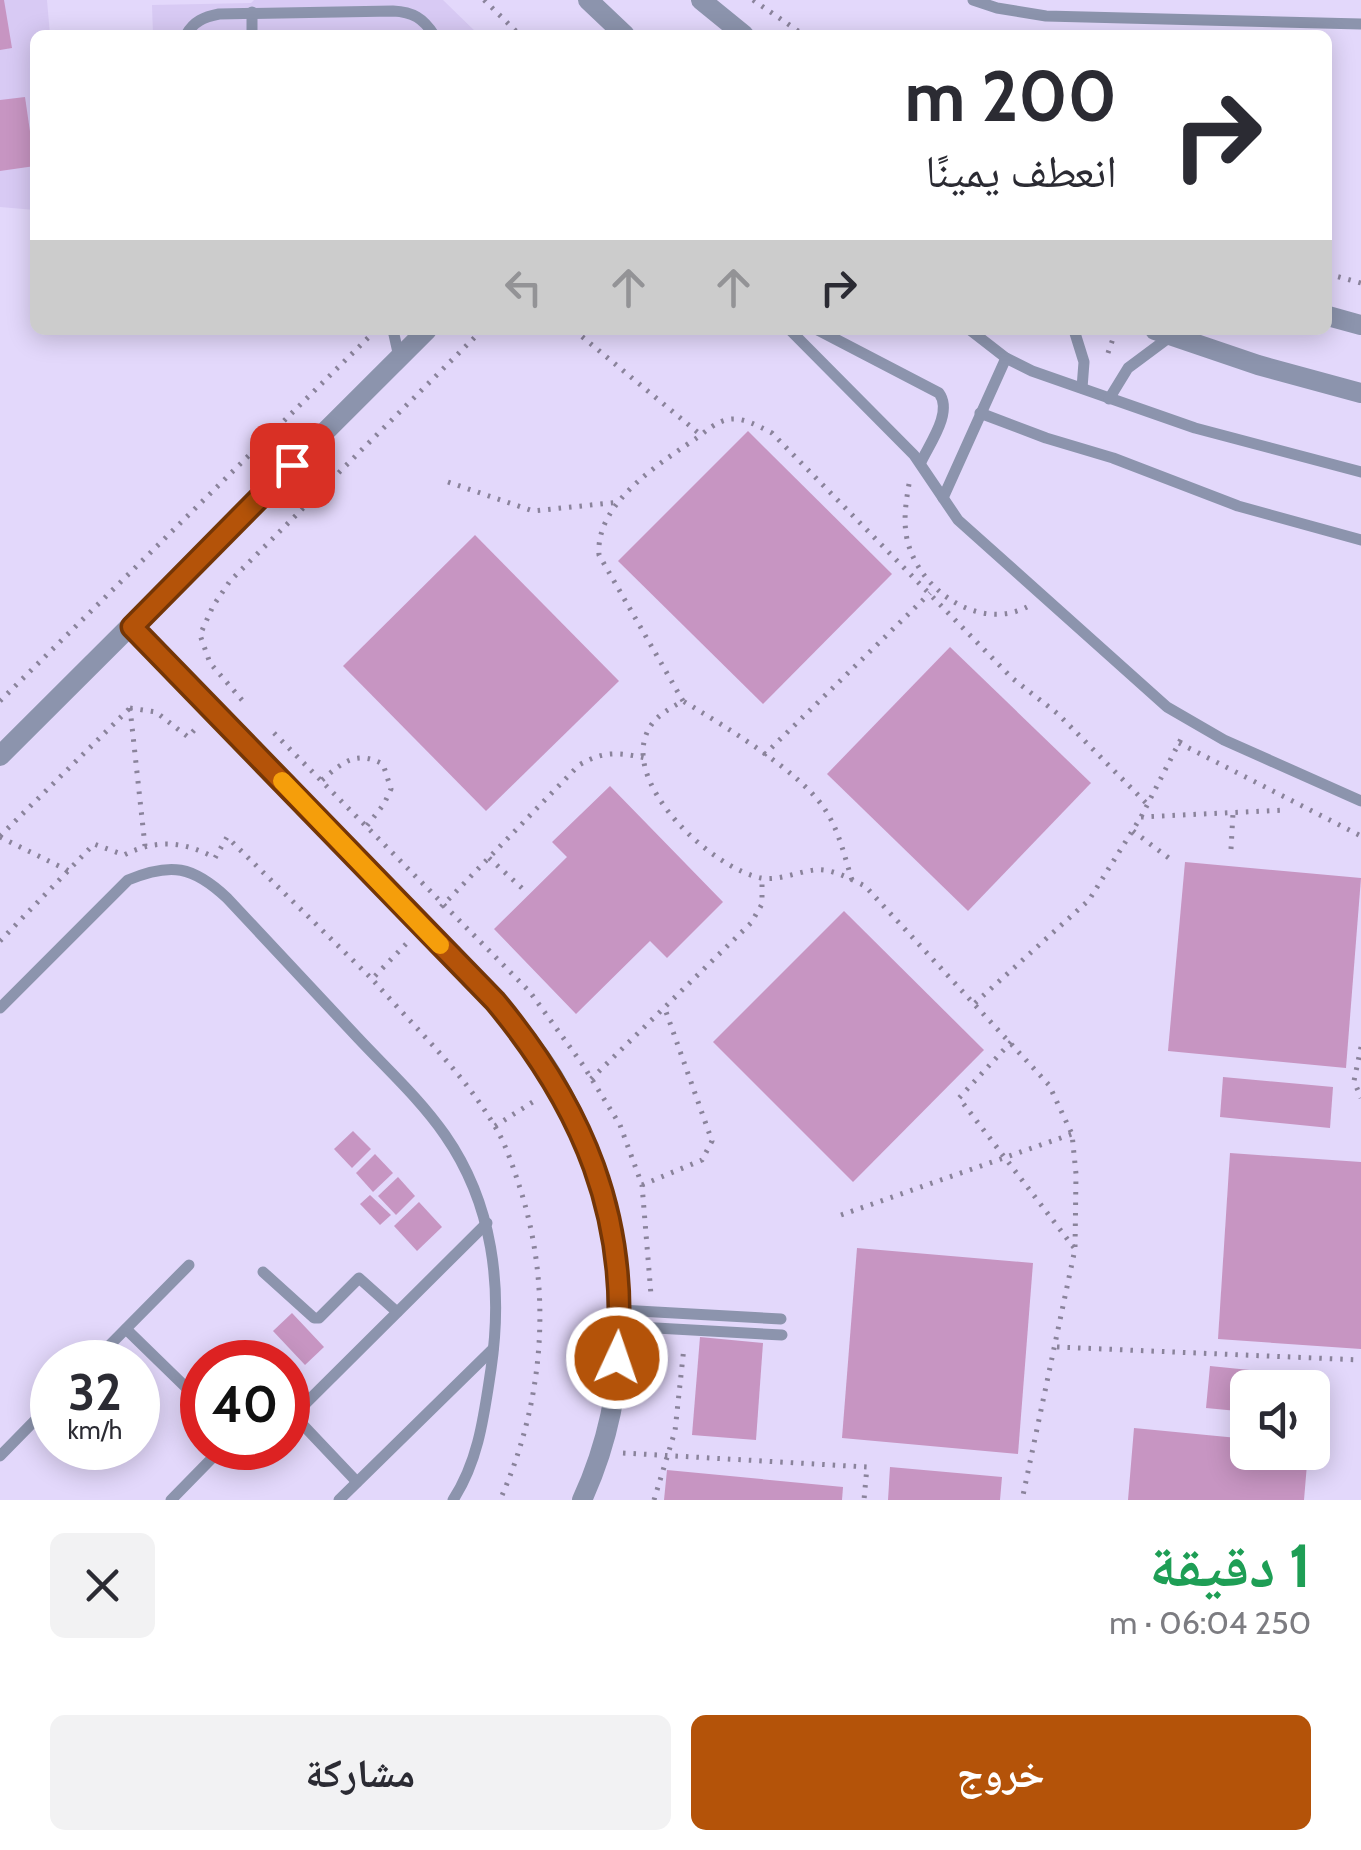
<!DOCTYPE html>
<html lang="ar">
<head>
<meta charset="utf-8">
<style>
  :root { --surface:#fff; --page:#f2f2f3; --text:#2b2b33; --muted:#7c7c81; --accent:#b45309 }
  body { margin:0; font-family:Cabin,"Noto Naskh Arabic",sans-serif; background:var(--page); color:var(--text); direction:rtl; height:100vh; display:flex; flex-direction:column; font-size:38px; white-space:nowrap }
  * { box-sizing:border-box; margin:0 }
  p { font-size:32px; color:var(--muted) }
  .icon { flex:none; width:55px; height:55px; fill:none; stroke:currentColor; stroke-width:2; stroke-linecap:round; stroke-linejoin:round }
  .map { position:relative; height:1500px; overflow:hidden; direction:ltr }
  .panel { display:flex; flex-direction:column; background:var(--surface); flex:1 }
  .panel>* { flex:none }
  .banner { position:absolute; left:30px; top:30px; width:1302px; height:305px; border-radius:15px; box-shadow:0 5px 25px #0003; direction:rtl; background:#fff; color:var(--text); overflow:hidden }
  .fabs { position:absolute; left:1230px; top:1370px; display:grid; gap:20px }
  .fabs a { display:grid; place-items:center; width:100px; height:100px; border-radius:15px; background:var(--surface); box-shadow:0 5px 25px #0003; font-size:50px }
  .speed { position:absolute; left:30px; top:1340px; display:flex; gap:20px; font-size:50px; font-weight:700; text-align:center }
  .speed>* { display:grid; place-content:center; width:130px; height:130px; border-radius:50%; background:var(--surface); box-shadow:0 5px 25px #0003; line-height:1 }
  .speed small { font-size:25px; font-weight:400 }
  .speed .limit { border:15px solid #d22; background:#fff; color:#111 }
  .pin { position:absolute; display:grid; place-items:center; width:85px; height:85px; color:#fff; margin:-42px; border-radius:20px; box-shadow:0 5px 15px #0006 }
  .me { position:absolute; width:110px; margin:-55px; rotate:3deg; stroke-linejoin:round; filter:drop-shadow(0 0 8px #0008) }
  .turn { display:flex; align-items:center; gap:35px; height:210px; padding:0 50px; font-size:45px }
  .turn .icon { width:130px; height:130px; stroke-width:2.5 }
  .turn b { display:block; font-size:70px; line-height:85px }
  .lanes { display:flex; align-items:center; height:95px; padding:0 50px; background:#0003; justify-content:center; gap:50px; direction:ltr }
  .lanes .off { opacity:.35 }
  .round { display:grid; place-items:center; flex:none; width:105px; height:105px; border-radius:15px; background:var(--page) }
  .head { display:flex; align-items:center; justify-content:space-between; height:170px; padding:0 50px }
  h1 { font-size:60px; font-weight:700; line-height:75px; color:#1e9e55 }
  .button { display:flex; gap:20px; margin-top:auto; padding:20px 50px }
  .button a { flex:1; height:115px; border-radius:15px; background:var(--accent); color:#fff; font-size:40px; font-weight:700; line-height:115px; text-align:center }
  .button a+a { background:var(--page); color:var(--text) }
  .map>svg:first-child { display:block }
</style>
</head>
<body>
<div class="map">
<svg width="1361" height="1500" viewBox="0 0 1361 1500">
  <rect width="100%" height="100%" fill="#e3d8fb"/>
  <!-- built -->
  <g fill="#d8caf4">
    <polygon points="0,0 47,0 50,35 35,35 35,210 0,207"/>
    <polygon points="254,0 443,0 479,35 153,35 152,5 251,3"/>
  </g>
  <!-- building -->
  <g fill="#c795c2">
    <polygon points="0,0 4,0 12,48 0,50"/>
    <polygon points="25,97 35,166 0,171 0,100"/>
    <polygon points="748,431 892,574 763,704 618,561"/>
    <polygon points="475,535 619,681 486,811 343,666"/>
    <polygon points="950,647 1091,783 968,911 827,774"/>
    <polygon points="610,786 723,902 667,958 650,941 576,1014 494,929 567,857 552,842"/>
    <polygon points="1185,862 1361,878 1346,1068 1168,1051"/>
    <polygon points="844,911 984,1050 853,1182 713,1042"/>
    <polygon points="1223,1077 1333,1087 1330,1128 1220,1117"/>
    <polygon points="353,1131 371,1149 352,1168 334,1149"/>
    <polygon points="1230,1153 1361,1162 1361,1349 1218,1339"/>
    <polygon points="375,1154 393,1173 373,1192 356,1173"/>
    <polygon points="398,1177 415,1196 396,1215 378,1196"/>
    <polygon points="370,1195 391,1215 380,1225 360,1204"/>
    <polygon points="419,1202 442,1227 417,1251 394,1226"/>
    <polygon points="857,1248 1033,1263 1018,1454 842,1438"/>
    <polygon points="292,1313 324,1347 305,1365 273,1331"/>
    <polygon points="700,1337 763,1343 756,1440 692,1435"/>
    <polygon points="1210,1366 1318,1377 1315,1407 1312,1407 1312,1388 1248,1388 1248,1412 1206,1408"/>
    <polygon points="1134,1428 1248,1439 1248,1452 1308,1452 1304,1500 1128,1500"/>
    <polygon points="890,1467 1002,1477 1000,1500 888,1500"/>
    <polygon points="667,1470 843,1487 842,1500 664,1500"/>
  </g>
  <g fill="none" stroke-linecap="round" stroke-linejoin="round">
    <!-- path -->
    <g stroke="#8a839b" stroke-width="5" stroke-dasharray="2.5 8" stroke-linecap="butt">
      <polyline points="484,0 520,35"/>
      <polyline points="753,0 804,35"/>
      <polyline points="1328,274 1361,283"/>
      <path d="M574,330L701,435C729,411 741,417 772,433L1012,678L1058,714L1148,805"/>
      <polyline points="1108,353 1116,330"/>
      <polyline points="448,482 533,511 620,502"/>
      <path d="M909,484C906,502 903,520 907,539C918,589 978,632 1027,607"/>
      <polyline points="242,700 210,663 200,635 213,606 230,581 482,330"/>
      <polyline points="0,701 375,331"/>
      <path d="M683,701L599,555C595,502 662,462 701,435"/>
      <polyline points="130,708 145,846"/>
      <polyline points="130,708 156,712 188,737 198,726"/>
      <polyline points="274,733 530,992 583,1065 620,1125 642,1185 651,1295"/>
      <polyline points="1179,743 1361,836"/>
      <polyline points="764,755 930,593"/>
      <path d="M322,780C343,762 356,750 383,764L391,789L384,804L366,827"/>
      <polyline points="1141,817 1287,810"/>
      <polyline points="1133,831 1170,859"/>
      <polyline points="0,836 130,708"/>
      <polyline points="0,837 69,871"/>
      <polyline points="1231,849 1233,813"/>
      <polyline points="489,858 523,889"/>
      <path d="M852,880C844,855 839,830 824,808C799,771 723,725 683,701C667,710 651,718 645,738C629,791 713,868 761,878C778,881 797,872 814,870C832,868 850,879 865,886L1049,1085L1072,1134L1076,1174L1075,1249L1022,1500"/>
      <path d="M441,907L579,765C603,751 618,752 645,758"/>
      <path d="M0,941L94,844L124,855C156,839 184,841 215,858L227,837L372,979"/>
      <path d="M406,944L372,979C413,1026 462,1071 494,1125C506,1144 513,1167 520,1188C553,1291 544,1402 500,1500"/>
      <polyline points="975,1003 1089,900 1141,817 1182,737"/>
      <polyline points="1011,1042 959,1098 1075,1249"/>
      <polyline points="1361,1047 1354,1081 1361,1098"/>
      <polyline points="591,1079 751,923 762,904 762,878"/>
      <polyline points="495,1126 539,1098"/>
      <polyline points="642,1185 702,1160 712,1141 665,1009"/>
      <polyline points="841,1215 1072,1134"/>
      <polyline points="1057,1347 1361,1360"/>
      <polyline points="623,1453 867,1467 864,1500"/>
      <polyline points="654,1500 675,1431 684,1347"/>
    </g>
    <!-- service -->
    <g stroke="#8c94ad" stroke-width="11">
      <polyline points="973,0 997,8 1046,16 1361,24"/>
      <polyline points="252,12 252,35"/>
      <path d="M186,35C194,21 204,17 219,14L393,11C413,12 423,18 434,35"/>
      <polyline points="393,330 399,357"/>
      <polyline points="790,330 914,455 958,520 1167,707 1224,740 1361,801"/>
      <path d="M818,330L939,393C953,412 930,443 921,462"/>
      <polyline points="970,330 1006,358 1032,371 1195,428 1361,472"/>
      <polyline points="1074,330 1084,362 1082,388"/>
      <polyline points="1109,399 1128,368 1171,336"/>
      <polyline points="980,413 1046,438 1113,458 1238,506 1361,540"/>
      <polyline points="943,498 1006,358"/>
      <path d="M0,1008L128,880C171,862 193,866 227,898C270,944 314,991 358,1038C387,1069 420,1099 445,1135C493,1204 503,1287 491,1369C484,1415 479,1460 453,1500"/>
      <polyline points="263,1272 314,1318 319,1318 359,1278 397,1312"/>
      <polyline points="620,1310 781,1319"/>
      <polyline points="620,1326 782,1335"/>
      <polyline points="126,1329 202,1403"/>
      <polyline points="93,1362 189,1265"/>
      <polyline points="0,1456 52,1403"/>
      <polyline points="357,1482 303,1425 301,1415 304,1405 487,1223"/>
      <polyline points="171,1500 222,1448"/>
      <polyline points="339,1500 493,1349"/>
    </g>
    <!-- tertiary -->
    <g stroke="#8c94ad" stroke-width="20">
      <polyline points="588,0 625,35"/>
      <polyline points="701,0 744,35"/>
      <polyline points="1328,316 1361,325"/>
      <polyline points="1155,330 1258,365 1361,393"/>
      <path d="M132,627L495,1001C518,1028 542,1055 559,1087C628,1211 642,1370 582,1500"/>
      <polyline points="0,756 427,330"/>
    </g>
  </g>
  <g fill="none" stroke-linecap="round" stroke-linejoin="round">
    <defs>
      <path id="route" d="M292,465L132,627L495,1001C583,1107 630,1218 617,1358"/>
    </defs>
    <!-- route casing -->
    <use href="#route" stroke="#753606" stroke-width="25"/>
    <!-- route -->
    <use href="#route" stroke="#b45309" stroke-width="18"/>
    <!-- slow -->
    <polyline stroke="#f59e0b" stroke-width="18" points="282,781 440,945"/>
  </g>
</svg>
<div class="fabs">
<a><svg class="icon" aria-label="sound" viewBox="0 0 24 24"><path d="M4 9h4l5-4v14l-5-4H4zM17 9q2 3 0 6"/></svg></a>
</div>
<div class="speed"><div>32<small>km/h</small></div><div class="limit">40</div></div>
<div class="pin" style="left:292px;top:465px;background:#d93025"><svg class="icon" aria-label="arrive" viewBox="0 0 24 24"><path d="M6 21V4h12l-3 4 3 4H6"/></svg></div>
<svg class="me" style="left:617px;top:1358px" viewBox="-20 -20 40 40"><circle r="17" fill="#b45309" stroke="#fff" stroke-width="3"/><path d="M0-11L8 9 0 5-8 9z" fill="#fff"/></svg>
<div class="banner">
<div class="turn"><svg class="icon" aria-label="right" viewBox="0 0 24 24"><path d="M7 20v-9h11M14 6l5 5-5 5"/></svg><div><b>200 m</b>انعطف يمينًا</div></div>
<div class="lanes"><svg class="icon off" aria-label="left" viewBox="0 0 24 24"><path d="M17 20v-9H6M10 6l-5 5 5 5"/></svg><svg class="icon off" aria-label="ahead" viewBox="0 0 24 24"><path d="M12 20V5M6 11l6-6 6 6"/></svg><svg class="icon off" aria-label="ahead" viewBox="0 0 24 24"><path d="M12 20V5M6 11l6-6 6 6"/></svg><svg class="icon" aria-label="right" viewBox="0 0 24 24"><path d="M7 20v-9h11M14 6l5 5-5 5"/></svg></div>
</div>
</div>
<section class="panel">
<div class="head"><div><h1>1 دقيقة</h1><p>250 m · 06:04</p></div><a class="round"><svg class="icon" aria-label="close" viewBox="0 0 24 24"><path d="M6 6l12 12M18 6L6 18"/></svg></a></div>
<div class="button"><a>خروج</a><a>مشاركة</a></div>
</section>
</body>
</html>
